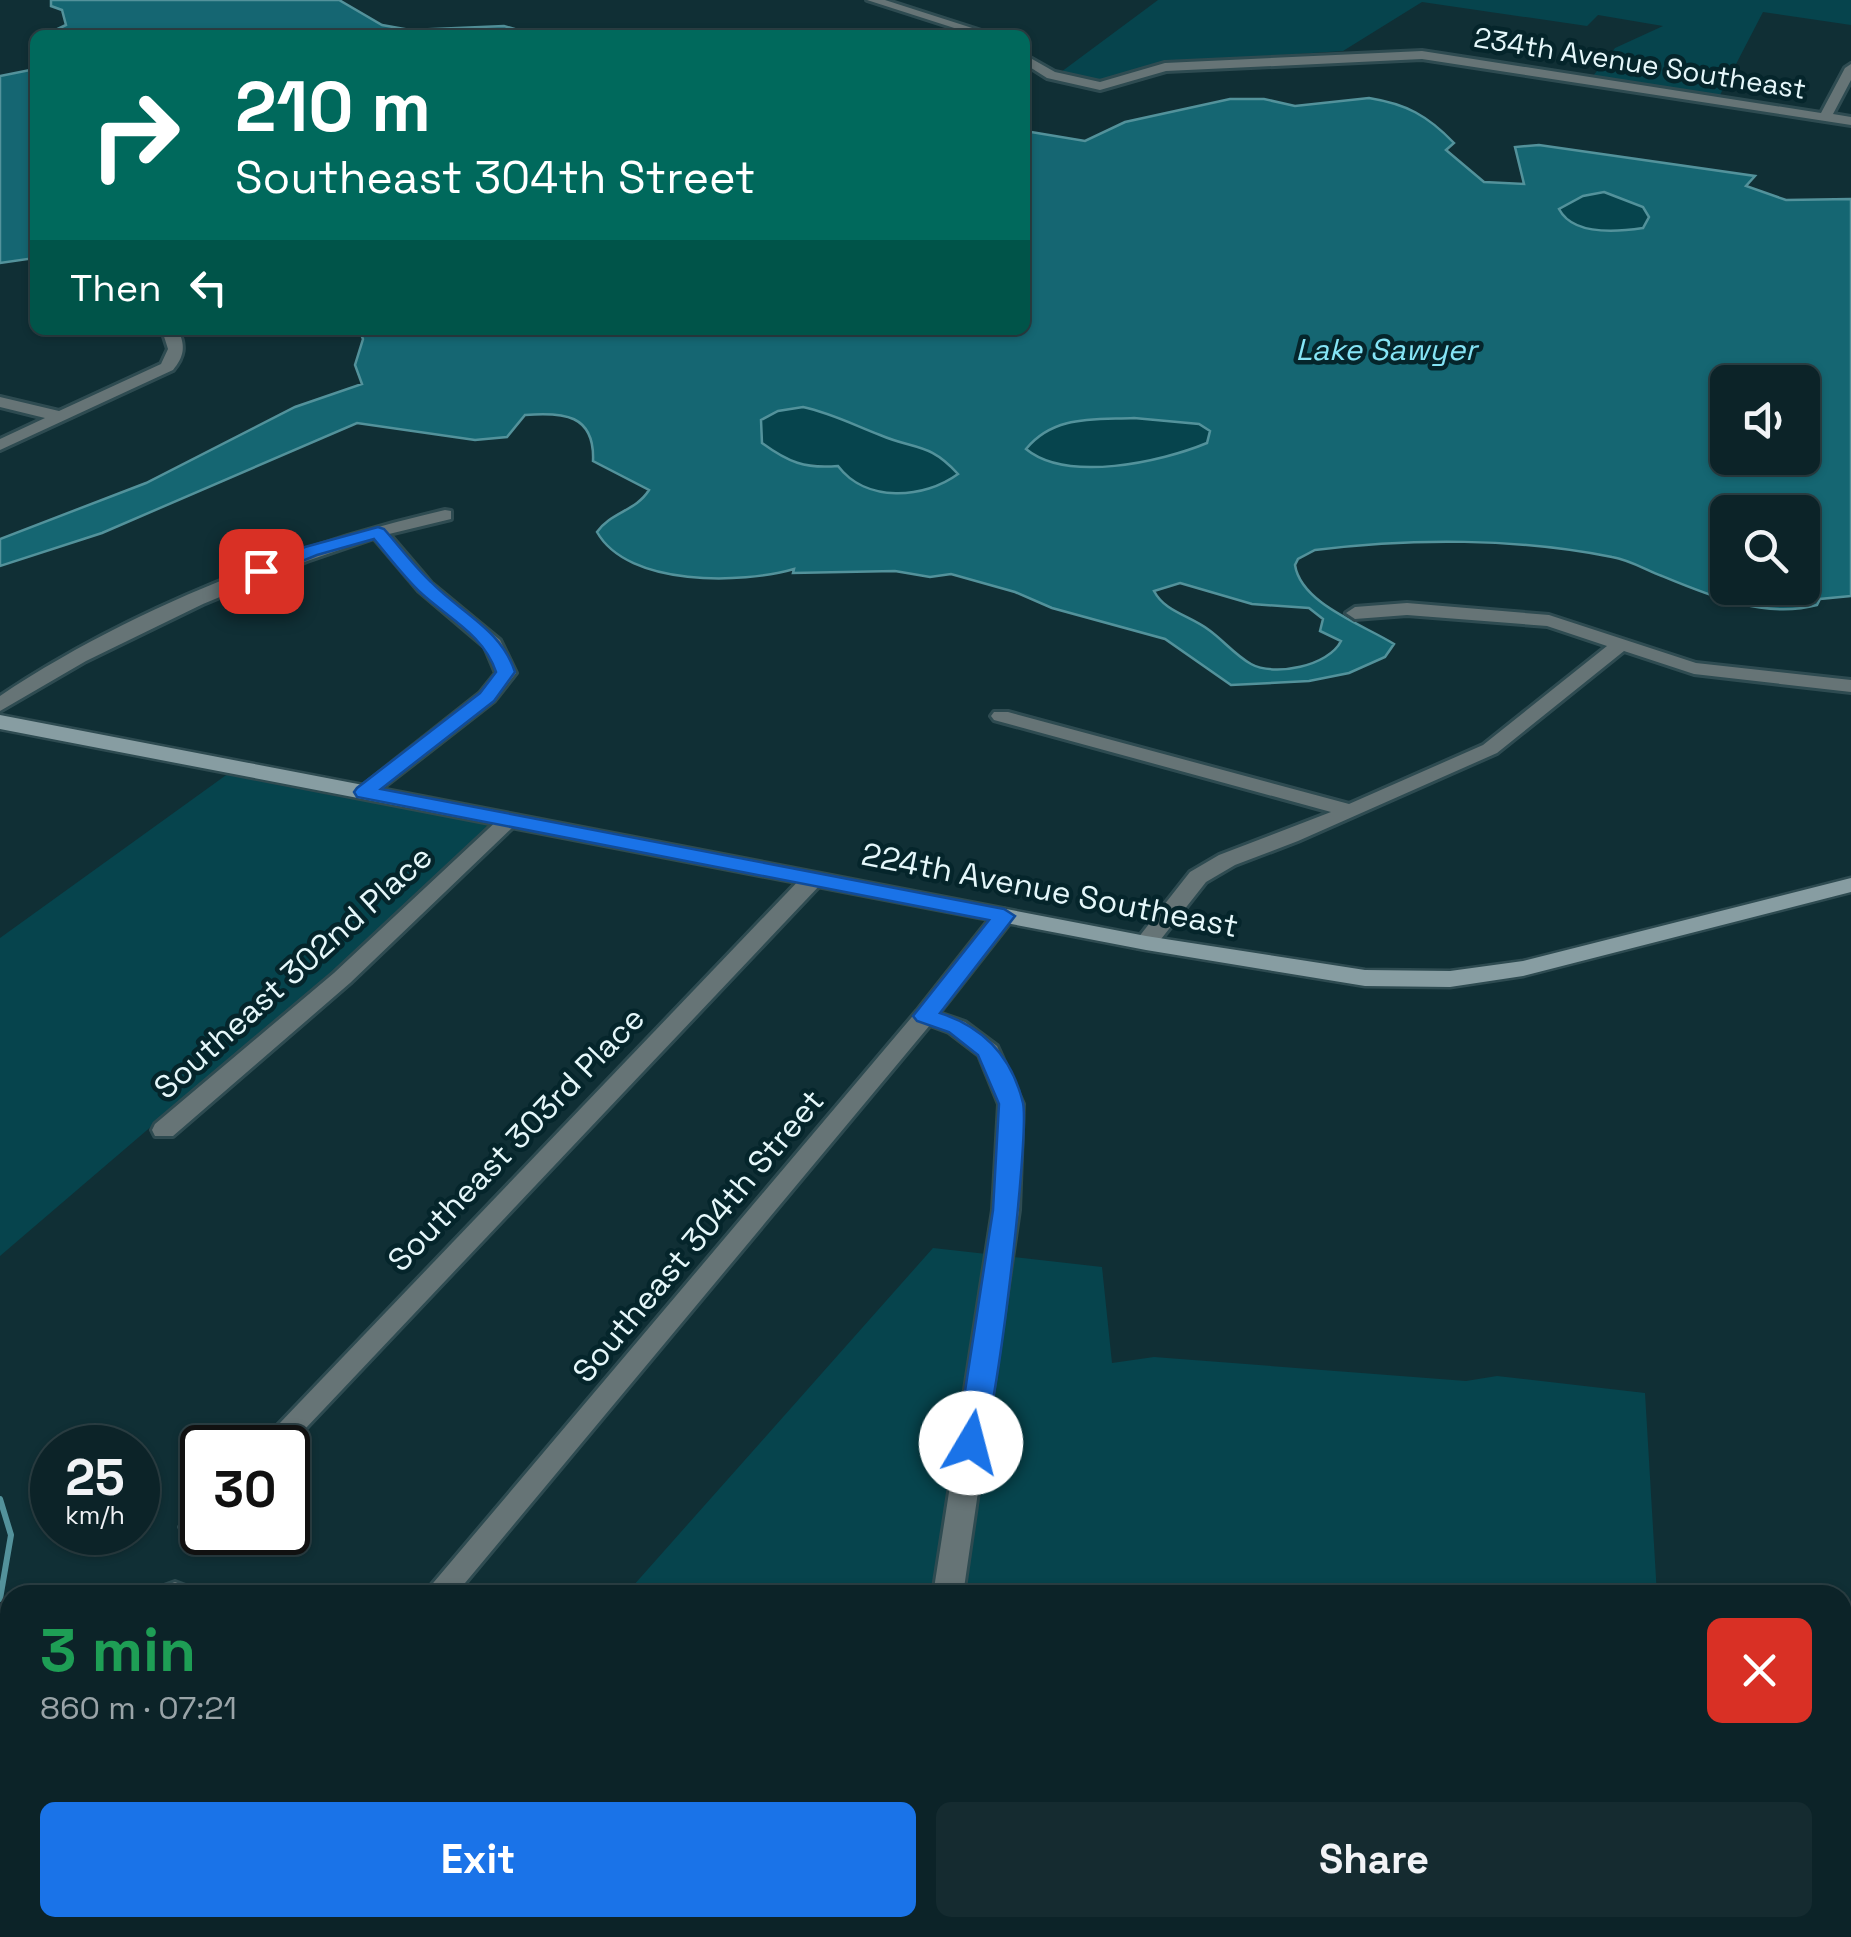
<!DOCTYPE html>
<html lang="en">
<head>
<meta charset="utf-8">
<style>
  :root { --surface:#0c2328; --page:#152b30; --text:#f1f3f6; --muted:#9aa4a8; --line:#2c4045; --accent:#1a73e8 }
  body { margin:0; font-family:"Space Grotesk",sans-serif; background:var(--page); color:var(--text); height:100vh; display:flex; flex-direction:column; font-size:38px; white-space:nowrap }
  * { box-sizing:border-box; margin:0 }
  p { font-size:32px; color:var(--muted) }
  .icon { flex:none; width:55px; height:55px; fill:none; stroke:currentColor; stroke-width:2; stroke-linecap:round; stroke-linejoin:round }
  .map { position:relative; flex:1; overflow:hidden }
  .sheet { position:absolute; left:0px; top:1585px; width:1852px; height:352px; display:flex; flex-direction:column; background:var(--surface); border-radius:30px 30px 0 0; box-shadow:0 2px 8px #0004,0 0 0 2px var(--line) }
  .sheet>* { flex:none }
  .guide { position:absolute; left:30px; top:30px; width:1000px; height:305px; border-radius:15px; box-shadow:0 2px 8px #0004,0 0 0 2px var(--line); background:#00695c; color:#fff; overflow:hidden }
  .fabs { position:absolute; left:1710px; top:365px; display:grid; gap:20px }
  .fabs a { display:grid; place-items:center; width:110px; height:110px; border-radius:15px; background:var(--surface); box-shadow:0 2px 8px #0004,0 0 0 2px var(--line); font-size:50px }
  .speed { position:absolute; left:30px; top:1425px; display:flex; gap:20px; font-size:50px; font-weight:700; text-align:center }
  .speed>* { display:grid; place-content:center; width:130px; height:130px; border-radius:50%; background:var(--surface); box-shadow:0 2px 8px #0004,0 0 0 2px var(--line); line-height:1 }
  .speed small { font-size:25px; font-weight:400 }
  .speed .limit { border:5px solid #111; border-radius:15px; background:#fff; color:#111 }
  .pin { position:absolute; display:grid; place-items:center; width:85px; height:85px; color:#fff; margin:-42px; border-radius:20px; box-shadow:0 5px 15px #0006 }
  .me { position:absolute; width:110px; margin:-55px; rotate:8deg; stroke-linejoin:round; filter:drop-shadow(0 0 8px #0008) }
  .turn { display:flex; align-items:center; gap:35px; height:210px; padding:0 40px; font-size:45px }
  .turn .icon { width:130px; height:130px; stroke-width:2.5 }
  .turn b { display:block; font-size:70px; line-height:85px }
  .then { display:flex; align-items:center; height:95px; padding:0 40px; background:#0003; gap:20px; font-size:38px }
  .round { display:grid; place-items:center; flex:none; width:105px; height:105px; border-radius:15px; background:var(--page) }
  .head { display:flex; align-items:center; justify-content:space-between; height:170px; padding:0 40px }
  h1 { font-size:60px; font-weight:700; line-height:75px; color:#1e9e55 }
  .button { display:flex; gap:20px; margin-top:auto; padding:20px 40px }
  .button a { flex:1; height:115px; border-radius:15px; background:var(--accent); color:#fff; font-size:40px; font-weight:700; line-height:115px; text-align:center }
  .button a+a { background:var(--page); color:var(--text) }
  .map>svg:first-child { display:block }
</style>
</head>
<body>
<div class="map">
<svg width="1851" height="1937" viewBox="0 0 1851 1937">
  <rect width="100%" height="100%" fill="#102f35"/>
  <!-- green -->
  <g fill="#06444d">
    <polygon points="1158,0 1851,0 1851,25 1763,12 1720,95 1593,76 1615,48 1663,26 1598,15 1587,26 1422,2 1343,51 1157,63 1098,83 1077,80 1061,72"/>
    <path d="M1604,192L1643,207L1649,217L1643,228C1617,232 1573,236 1558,208L1583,196Z"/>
    <path d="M803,407C831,413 854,425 880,435C918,451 924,441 959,474C952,479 945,486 938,489C908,502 858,492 838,466L790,463L762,443L761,420L778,411Z"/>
    <path d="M1134,418L1199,424L1210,431L1207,444C1159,461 1069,483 1026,449C1060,415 1089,421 1134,418Z"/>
    <polygon points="229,773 365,792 508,821 0,1256 0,938"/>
    <polygon points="933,1248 1102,1267 1112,1363 1154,1357 1466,1381 1497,1376 1645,1393 1657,1595 625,1595"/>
    <polygon points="0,1627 10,1631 10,1928 303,1928 304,1937 0,1937"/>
    <polygon points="665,1928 1698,1928 1703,1937 663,1937"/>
  </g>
  <!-- water -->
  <g fill="#156672" stroke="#53929b" stroke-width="2.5" fill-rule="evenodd">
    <polygon points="51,0 339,0 382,25 410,30 504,26 518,30 710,34 864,30 912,35 45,35 66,25 62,10 51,6"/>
    <polygon points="35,69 35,258 0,263 0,76"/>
    <path d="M1369,98C1406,104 1427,115 1454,143L1446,150L1484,182L1524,184L1515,147L1539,145L1755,176L1746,186L1786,200L1851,199V596L1820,599L1817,605C1765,619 1710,596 1662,576C1646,570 1630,560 1612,557C1517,538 1412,538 1315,550L1298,559L1295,565C1301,604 1364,625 1394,644L1385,657L1349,673L1309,681L1231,685L1165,639L1052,608L1015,592L951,574L930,577L895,571L793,573L794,569C742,584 628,587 597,532C611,512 636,511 649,490L593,461C595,414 563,412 525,415L507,437L475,440L357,423L102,533L0,566V539L146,483L295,407L362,384L355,365L363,339L359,330H1025V131L1085,141L1125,122L1230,99H1264L1295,106ZM1604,192L1643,207L1649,217L1643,228C1617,232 1573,236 1559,209L1583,196ZM1728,382H1802V458H1728ZM803,407C831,413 854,425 880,435C915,450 929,442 958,474C924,499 866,503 838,466C805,469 788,462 762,443L761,420L778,411ZM1134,418L1199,424L1210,431L1207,443C1161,462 1067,483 1026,449C1054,415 1093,420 1134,418ZM1728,512H1802V588H1728ZM1180,583L1252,604L1309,608L1323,619L1320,631L1341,641C1329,666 1274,677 1251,664C1235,655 1223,640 1209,630C1189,615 1165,612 1154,591Z"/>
  </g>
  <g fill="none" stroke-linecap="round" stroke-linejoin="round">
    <!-- stream -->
    <g stroke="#53929b" stroke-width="6">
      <polyline points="0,1499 11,1535 0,1599"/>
      <polyline points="0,1656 10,1665"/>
      <polyline points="0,1807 10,1788"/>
    </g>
    <defs>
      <g id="street">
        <polygon points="867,0 885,0 994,35 976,35"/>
        <polygon points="1422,51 1821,113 1845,68 1851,64 1851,80 1833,114 1851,117 1851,125 1422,59 1166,71 1100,90 1047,78 1025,64 1025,55 1055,72 1100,82 1165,63"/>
        <path d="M162,330H178C186,346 184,357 173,370L0,450V439L45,418L0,407V397L59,411L161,364L168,349Z"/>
        <path d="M445,510L451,511V519L389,534L431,583L500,640L516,673L494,701L372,796H358L355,792L480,693L496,673L485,647L419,591L374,538L307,561L203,604L86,661L0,711V696C130,609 293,545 445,510Z"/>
        <polygon points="1407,603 1549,615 1696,663 1851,680 1851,692 1694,674 1624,651 1497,753 1298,841 1235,865 1206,882 1154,948 1138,948 1135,943 1138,938 1190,872 1219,855 1331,812 994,720 991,716 994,712 1008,712 1349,804 1483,745 1607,646 1547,626 1407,615 1355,619 1346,613 1355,607"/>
        <polygon points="508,815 518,821 515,825 350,983 173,1136 155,1136 152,1130 155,1124 334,973 501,817"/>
        <polygon points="813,873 824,879 821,884 287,1448 256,1448 805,874"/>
        <polygon points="1004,909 1015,916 939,1013 965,1022 997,1046 1023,1104 1019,1210 963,1595 933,1595 993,1210 999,1104 979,1055 949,1032 930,1025 455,1595 423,1595 917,1011 996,911"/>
        <polygon points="202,1508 202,1532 207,1532 194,1538 184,1535 180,1527 192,1511"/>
        <polygon points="175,1582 188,1587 192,1595 161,1595 164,1586"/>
        <polygon points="286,1928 320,1928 321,1937 287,1937"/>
        <polygon points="851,1928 885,1928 882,1937 848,1937"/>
      </g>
      <polygon id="secondary" points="0,715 1146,936 1365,970 1450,971 1523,961 1851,878 1851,892 1523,976 1450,987 1365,986 1146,950 0,729"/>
    </defs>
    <!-- street casing -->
    <use href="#street" stroke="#2e4b51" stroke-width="6"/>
    <!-- secondary casing -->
    <use href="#secondary" stroke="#2e4b51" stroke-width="5"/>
    <!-- street -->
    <use href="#street" fill="#667476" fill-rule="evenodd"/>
    <!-- secondary -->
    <use href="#secondary" fill="#879da2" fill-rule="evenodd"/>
  </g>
  <!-- route -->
  <path fill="#1a73e8" stroke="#114b97" stroke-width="2.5" d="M378,527L384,529C399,546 414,566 431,582C461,613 501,629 515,672L494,701L381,789L1004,909L1015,916L940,1013C983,1027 1012,1057 1023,1103C1030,1136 996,1423 981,1450L971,1453L961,1450L957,1443L993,1210L999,1104L978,1055L949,1032L917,1021L913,1016L989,920L357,797L354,792L357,788L480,693L496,672C484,635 448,618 421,593C404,577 389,557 374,539L317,555L268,575L261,576L252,571L305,547Z"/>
  <g text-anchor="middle" stroke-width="9" stroke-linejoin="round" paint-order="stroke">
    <!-- far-street labels -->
    <g font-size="28" fill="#e5f7fa" stroke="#05252b">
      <text transform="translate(1640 63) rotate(9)" y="10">234th Avenue Southeast</text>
    </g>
    <!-- far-water labels -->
    <g font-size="30" font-style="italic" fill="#85e4f5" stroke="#05252b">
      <text x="1386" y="360">Lake Sawyer</text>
    </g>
    <!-- street labels -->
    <g font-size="32" fill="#e5f7fa" stroke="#05252b">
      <text transform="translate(1050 890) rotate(11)" y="11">224th Avenue Southeast</text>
      <text transform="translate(293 972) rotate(-42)" y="11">Southeast 302nd Place</text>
      <text transform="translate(516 1139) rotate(-46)" y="11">Southeast 303rd Place</text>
      <text transform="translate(698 1236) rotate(-50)" y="11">Southeast 304th Street</text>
    </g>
  </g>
</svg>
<div class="fabs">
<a><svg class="icon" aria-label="sound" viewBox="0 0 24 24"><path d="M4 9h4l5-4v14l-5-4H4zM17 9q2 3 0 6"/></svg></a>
<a><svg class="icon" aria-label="search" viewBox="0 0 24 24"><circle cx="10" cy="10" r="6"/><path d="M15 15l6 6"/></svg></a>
</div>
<div class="speed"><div>25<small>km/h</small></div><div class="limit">30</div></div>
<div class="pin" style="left:261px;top:571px;background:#d93025"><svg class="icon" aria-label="arrive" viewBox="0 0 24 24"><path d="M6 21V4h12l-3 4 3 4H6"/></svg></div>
<svg class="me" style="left:971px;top:1443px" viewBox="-20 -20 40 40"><circle r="19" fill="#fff"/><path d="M0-13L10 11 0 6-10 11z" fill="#1a73e8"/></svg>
<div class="guide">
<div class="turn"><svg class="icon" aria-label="right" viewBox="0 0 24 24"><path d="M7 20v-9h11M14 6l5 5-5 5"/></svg><div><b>210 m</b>Southeast 304th Street</div></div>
<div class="then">Then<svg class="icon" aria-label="left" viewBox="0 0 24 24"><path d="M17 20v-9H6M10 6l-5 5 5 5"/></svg></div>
</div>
<section class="sheet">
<div class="head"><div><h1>3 min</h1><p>860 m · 07:21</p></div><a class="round" style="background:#d93025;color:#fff"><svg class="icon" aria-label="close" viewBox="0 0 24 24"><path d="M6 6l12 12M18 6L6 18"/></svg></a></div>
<div class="button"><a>Exit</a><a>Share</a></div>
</section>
</div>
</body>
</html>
